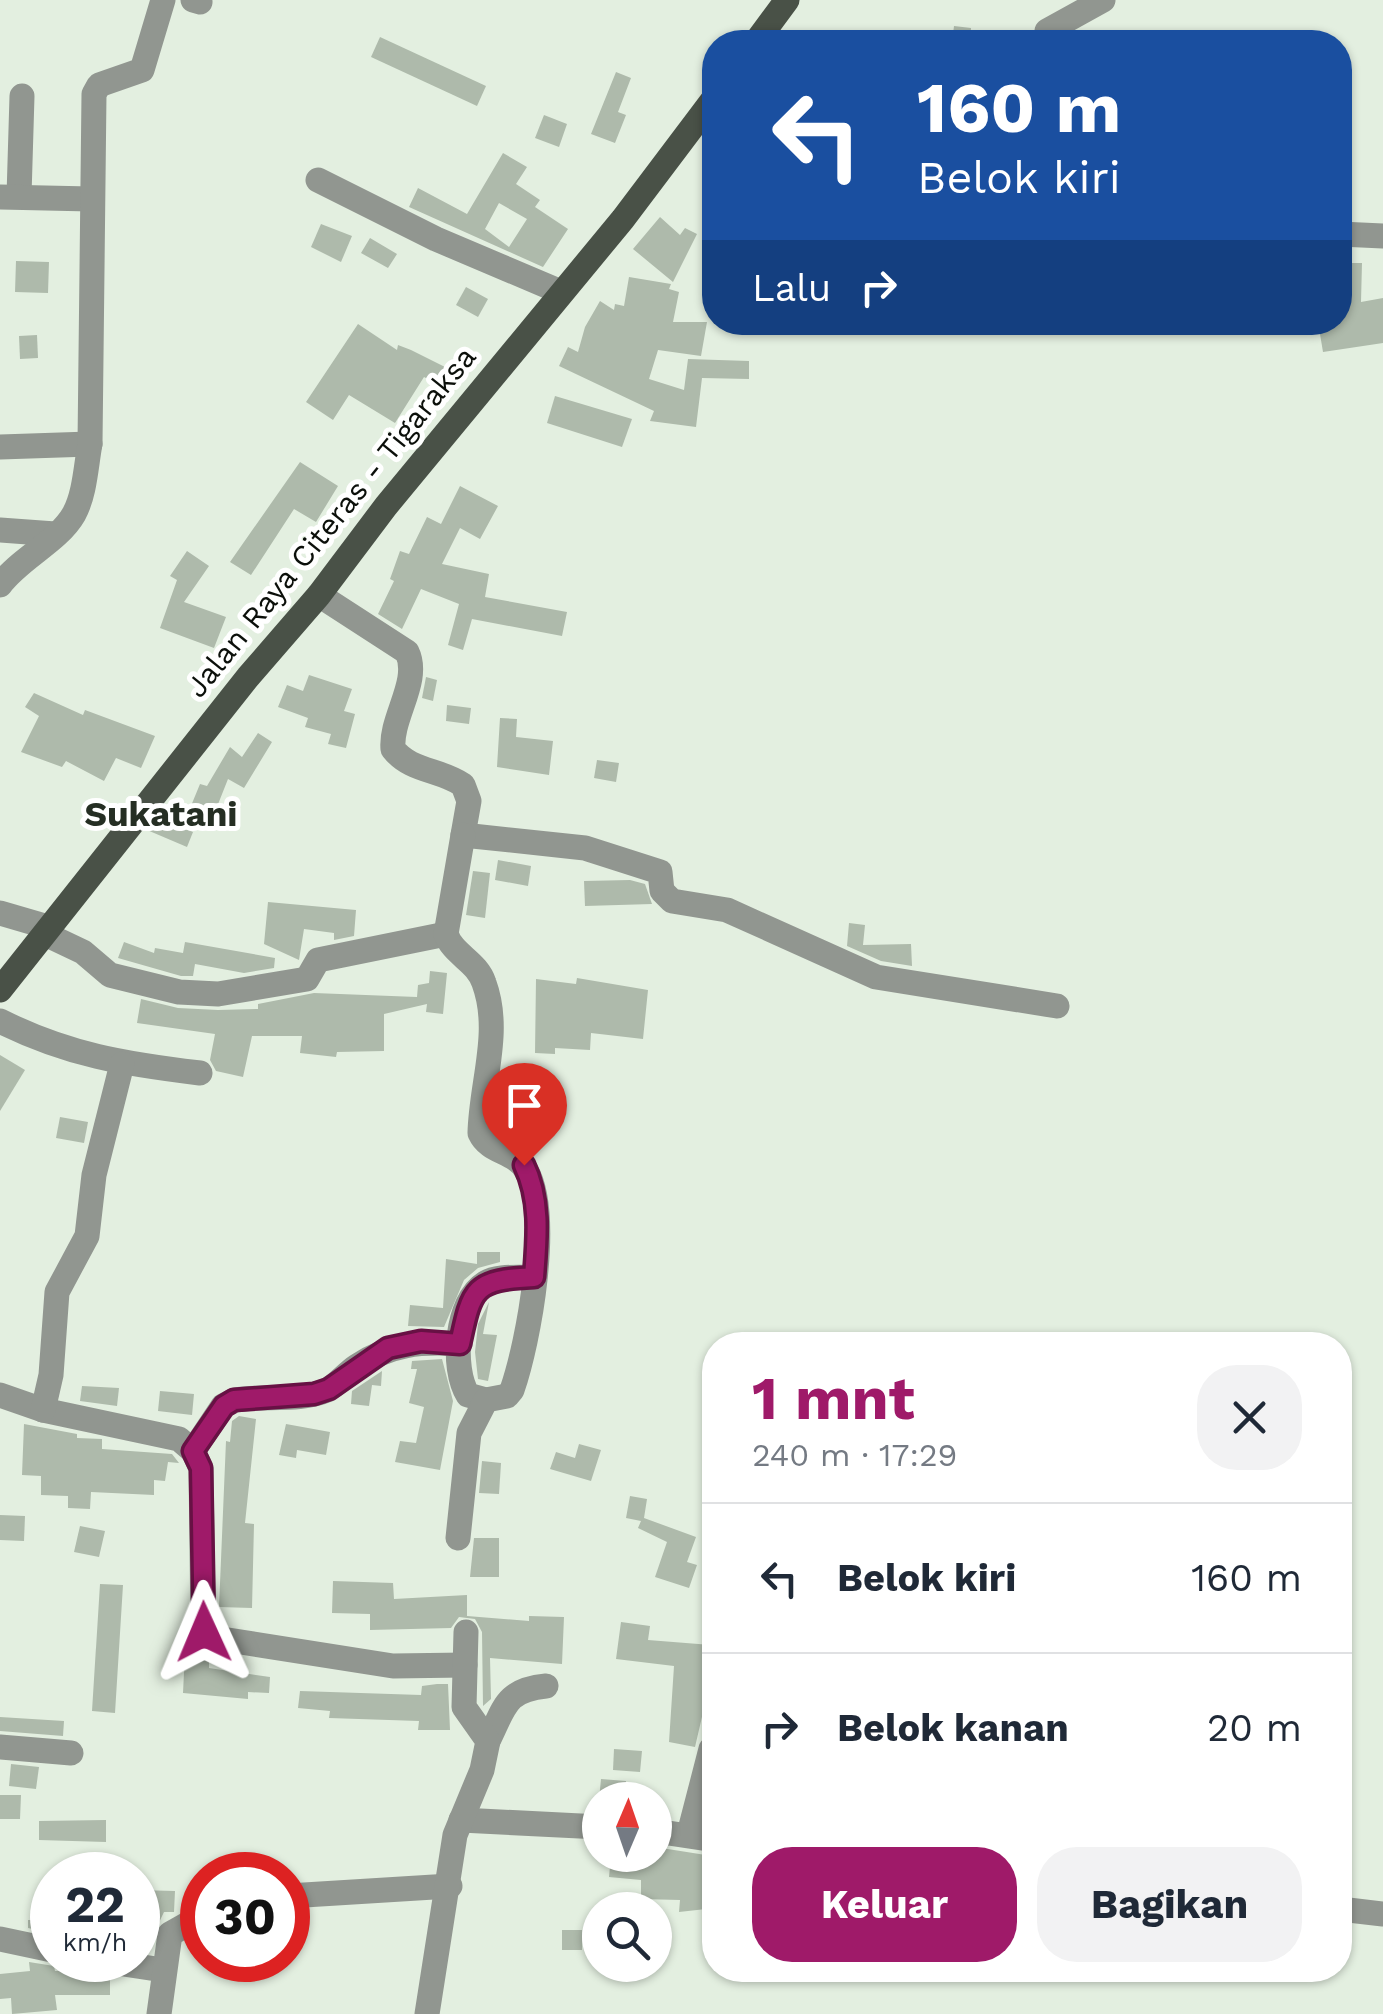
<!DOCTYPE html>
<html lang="id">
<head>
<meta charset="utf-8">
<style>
  :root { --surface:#fff; --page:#f2f2f3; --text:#1f2937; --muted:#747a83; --line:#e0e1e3; --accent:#9f1a69 }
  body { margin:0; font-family:"Work Sans",sans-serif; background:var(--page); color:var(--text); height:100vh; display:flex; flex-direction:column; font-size:38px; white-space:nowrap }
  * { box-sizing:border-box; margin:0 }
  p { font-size:32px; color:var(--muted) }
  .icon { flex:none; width:55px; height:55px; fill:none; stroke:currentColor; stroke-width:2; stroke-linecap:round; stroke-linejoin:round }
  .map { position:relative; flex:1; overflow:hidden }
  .side { position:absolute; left:702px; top:1332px; width:650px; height:650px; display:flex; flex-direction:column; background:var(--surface); border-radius:40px; box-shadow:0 2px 8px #0004 }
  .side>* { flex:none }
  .guide { position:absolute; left:702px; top:30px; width:650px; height:305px; border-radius:40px; box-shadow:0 2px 8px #0004; background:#1a4fa0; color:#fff; overflow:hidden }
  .needle { width:65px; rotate:2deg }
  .buttons { position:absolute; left:582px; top:1782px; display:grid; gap:20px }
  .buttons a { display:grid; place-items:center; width:90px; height:90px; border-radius:50%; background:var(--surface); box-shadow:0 2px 8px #0004; font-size:50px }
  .speed { position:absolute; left:30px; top:1852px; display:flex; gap:20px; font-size:50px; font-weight:700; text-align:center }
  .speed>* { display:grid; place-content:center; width:130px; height:130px; border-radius:50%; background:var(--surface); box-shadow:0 2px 8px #0004; line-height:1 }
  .speed small { font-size:25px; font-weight:400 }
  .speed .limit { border:15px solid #d22; background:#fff; color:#111 }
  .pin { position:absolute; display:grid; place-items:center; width:85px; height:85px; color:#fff; margin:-102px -42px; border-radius:50% 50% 50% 0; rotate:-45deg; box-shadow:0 0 10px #0007 }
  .pin .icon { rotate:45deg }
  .me { position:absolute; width:110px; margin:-55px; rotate:359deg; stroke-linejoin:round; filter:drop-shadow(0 0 8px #0008) }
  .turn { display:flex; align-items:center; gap:35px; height:210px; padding:0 50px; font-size:45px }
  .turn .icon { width:130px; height:130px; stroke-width:2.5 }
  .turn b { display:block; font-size:70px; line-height:85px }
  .then { display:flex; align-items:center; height:95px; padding:0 50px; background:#0003; gap:20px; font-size:38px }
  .round { display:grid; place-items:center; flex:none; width:105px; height:105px; border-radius:40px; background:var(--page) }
  .summary { display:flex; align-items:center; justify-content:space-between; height:170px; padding:0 50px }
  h1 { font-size:60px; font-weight:700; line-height:75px; color:var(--accent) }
  .cta { display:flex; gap:20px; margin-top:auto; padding:20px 50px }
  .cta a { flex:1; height:115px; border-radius:40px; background:var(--accent); color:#fff; font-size:40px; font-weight:700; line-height:115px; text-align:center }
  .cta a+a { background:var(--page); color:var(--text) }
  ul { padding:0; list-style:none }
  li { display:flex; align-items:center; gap:30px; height:150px; padding:0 50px; border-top:2px solid var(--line) }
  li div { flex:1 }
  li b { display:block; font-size:38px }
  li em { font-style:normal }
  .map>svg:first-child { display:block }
</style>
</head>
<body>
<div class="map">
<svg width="1383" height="2014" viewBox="0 0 1383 2014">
  <rect width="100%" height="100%" fill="#e3efe0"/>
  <!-- building -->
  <g fill="#aebaab" fill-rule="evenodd">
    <polygon points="954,26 971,28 970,42 952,42"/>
    <polygon points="380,37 486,86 477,106 371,57"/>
    <polygon points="616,72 631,78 618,112 626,115 615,143 591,134"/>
    <polygon points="544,115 567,124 559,147 535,138"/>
    <path d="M503,153L527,167L516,184L540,200L535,207L568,229L543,267L409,207L418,188L467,214ZM499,203L527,219L509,247L485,229Z"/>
    <polygon points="660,217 680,235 685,228 697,234 673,282 633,249"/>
    <polygon points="321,224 352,236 341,262 311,247"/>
    <polygon points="370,238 397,254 388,268 361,253"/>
    <polygon points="16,261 49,262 48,293 15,292"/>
    <polygon points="1340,263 1362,263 1361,302 1383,298 1383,343 1323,352 1318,322 1340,322"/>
    <polygon points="629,277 671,284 669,289 679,292 673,322 707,322 701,356 658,350 649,379 684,390 688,359 749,361 749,379 702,378 696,427 650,421 654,411 559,366 568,347 578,352 585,327 600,301 614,310 615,304 624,306"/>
    <polygon points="466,287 488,299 478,317 456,305"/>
    <polygon points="358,324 397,350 398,345 411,350 451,370 443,387 424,377 395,423 349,395 333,420 306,402"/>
    <polygon points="37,335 38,358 20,359 19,336"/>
    <polygon points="555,396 632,419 622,447 547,423"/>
    <polygon points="300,462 338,486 316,522 294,509 251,575 230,562"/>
    <polygon points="460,486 498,506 480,539 460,528 442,564 489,574 485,597 567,612 562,636 472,619 463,650 448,645 459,604 421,589 402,629 378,614 394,581 390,579 400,551 409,554 427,517 441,524"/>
    <polygon points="187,551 209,566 184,602 226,617 214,648 160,628 177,580 170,576"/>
    <polygon points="309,675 352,689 344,711 355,714 346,748 328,744 331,734 305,727 308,718 278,707 287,685 303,691"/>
    <polygon points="426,677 437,680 433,701 422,698"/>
    <polygon points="34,693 83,715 85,710 155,736 141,768 116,758 104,781 66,761 62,767 21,752 39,716 25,707"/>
    <polygon points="447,705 471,708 469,724 446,721"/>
    <polygon points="500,718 517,719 516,737 553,741 549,775 497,767"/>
    <polygon points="258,733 272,742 244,788 228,779 209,827 186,818 200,784 207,786 230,747 242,757"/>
    <polygon points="597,760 619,763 616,782 594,778"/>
    <polygon points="157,818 193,832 187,847 147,830"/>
    <polygon points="498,860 531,866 528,886 495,880"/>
    <polygon points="473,871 490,873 485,918 466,915"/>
    <polygon points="630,880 645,884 652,904 585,906 584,881"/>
    <polygon points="268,902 356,910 354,936 334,940 334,933 304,929 299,960 264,944"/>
    <polygon points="849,923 865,925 863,945 911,944 912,966 881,961 847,946"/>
    <polygon points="124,942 154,953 155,948 183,953 185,942 275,958 274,968 244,973 195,964 193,976 181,976 118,958"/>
    <polygon points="430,971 447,973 443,1014 426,1012 427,1004 384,1014 384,1051 337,1052 336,1057 300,1053 302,1036 252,1036 243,1077 216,1071 210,1060 215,1034 137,1023 141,999 178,1008 218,1010 258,1009 258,1004 314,993 417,997 418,985 429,983"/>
    <polygon points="577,978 648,990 643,1039 591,1033 590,1050 555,1048 555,1054 535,1053 536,979 576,984"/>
    <polygon points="0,1055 25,1070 0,1111"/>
    <polygon points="60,1117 88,1122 84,1143 56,1138"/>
    <polygon points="477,1252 500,1252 500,1262 478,1268 464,1280 444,1327 408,1326 410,1305 443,1308 446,1259 477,1264"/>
    <polygon points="489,1302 483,1334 497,1335 488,1381 478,1379 475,1352 478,1324"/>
    <polygon points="442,1359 453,1401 440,1470 395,1462 400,1441 416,1443 424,1407 409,1403 417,1369 411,1369 412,1361"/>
    <polygon points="382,1371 381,1386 372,1385 369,1406 351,1404 352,1391"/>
    <polygon points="82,1386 119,1388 117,1406 80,1401"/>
    <polygon points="160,1391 194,1394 192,1415 158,1411"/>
    <polygon points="239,1416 256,1419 245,1523 254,1524 252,1608 219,1607 226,1441 230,1442 232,1421"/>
    <polygon points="24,1424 77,1434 77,1438 102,1439 102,1449 172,1454 179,1463 168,1462 165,1481 154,1480 154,1495 91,1492 90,1509 68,1508 68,1496 41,1495 41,1476 22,1475"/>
    <polygon points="286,1424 330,1432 326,1455 297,1450 296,1458 279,1455"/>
    <polygon points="579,1444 601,1450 591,1481 550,1469 556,1452 575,1458"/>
    <polygon points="482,1461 501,1463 499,1494 479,1493"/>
    <polygon points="630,1496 647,1499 644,1518 696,1537 687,1562 697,1565 689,1588 655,1577 667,1542 638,1528 641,1521 626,1518"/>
    <polygon points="0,1515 25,1516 24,1541 0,1540"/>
    <polygon points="80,1526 105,1531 99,1557 74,1552"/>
    <polygon points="474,1538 499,1538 499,1577 470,1577"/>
    <polygon points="333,1581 393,1583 394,1599 467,1595 467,1616 529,1621 529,1616 564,1617 562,1664 490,1658 491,1699 483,1706 482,1632 475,1619 459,1617 451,1628 370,1630 370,1614 332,1613"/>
    <polygon points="100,1584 123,1585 115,1713 92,1711"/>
    <polygon points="621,1622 650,1626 648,1640 711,1645 711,1678 695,1747 669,1742 674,1666 616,1659"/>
    <polygon points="185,1652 209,1654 209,1668 270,1677 269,1693 248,1692 248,1699 183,1693"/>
    <polygon points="437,1684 448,1684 450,1730 418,1730 419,1721 329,1718 330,1711 298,1708 300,1691 421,1695 422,1686"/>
    <polygon points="0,1717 64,1721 63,1736 0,1731"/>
    <polygon points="614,1749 642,1751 640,1772 613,1770"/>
    <polygon points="11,1764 39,1767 36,1789 9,1786"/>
    <polygon points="601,1779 626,1781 625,1800 599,1800"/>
    <polygon points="0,1795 21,1795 20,1819 0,1819"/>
    <polygon points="106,1820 106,1842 39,1840 39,1821"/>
    <polygon points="655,1847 712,1856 706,1909 679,1912 680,1900 641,1899 641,1880 609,1877 611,1855 655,1855"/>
    <polygon points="138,1890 175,1891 174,1912 164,1912 153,1935 138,1936"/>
    <polygon points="28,1920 52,1920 52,1933 28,1928"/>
    <rect x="562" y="1930" width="20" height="20"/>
    <polygon points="29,1962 54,1966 55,1971 86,1971 110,1978 110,1995 55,1995 57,2010 12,2014 11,1998 0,1999 0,1974 30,1971"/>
  </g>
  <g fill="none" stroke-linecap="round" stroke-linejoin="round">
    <!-- street -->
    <g stroke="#919690" stroke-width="25">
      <polyline points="193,0 200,2"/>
      <polyline points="1047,31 1103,0"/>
      <polyline points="318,180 436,239 561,292"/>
      <polyline points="19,196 22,96"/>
      <polyline points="0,197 91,199"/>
      <polyline points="1340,234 1383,236"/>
      <polyline points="0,447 90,444"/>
      <polyline points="0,530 55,534"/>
      <path d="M0,585C20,558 58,542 74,514C85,494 86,465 90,444L94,94L99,85L142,70L163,0"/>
      <path d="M319,595L407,652C421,681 390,718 393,749C411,772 440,769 463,785L469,801L463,835L585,848L660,872L662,891L672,901L727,910L876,977L1057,1006"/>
      <polyline points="0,913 48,927"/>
      <polyline points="43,933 83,952 110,975 179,992 218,994 307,979 318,960 446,934"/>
      <path d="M0,1021C68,1055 125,1064 200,1073"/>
      <polyline points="0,1395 43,1410 179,1439 193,1451 201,1468 203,1626 209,1637 393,1666 465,1665"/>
      <path d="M486,1400L468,1395C451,1368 456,1301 485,1283C498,1275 519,1278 533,1277"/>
      <polyline points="43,1410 51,1375 57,1292 87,1236 94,1175 122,1064"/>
      <path d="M193,1451L223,1406L235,1400C264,1395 299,1402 327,1390C339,1384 346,1373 357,1366C391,1344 420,1341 460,1344"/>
      <path d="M458,1538L469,1433L486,1400L507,1396L512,1390C529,1341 552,1215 526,1170C515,1151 489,1153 480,1133C481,1083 502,1032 484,983C477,961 453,955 446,934L463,835"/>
      <path d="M488,1741C505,1707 505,1690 546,1686"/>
      <polyline points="0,1747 71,1753"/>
      <polyline points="461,1820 600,1827"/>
      <polyline points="655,1831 715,1840"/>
      <polyline points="689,1834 711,1749"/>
      <polyline points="288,1896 450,1886"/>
      <polyline points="1340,1909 1383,1914"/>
      <polyline points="0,1939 52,1950"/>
      <polyline points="97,1960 163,1970"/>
      <polyline points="159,2014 170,1934 202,1916"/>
      <polyline points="427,2014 455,1835 482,1770 488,1741 464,1707 466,1632"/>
    </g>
    <!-- primary -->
    <g stroke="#495147" stroke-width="25">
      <polyline points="756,42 787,0"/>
      <polyline points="0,990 248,677 319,595 386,506 623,219 715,97"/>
    </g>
  </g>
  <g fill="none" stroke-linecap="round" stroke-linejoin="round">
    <defs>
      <path id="route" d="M204,1632L201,1468L193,1451L224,1406L234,1400L314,1394L329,1389L388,1348L421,1341L460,1344C472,1287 474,1280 534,1277C537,1239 541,1200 524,1165"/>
    </defs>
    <!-- route casing -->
    <use href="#route" stroke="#671144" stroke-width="25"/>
    <!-- route -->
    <use href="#route" stroke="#9f1a69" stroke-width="18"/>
  </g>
  <g text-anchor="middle" stroke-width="10" stroke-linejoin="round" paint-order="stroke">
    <!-- street labels -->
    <g font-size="30" fill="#0b0f0a" stroke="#fff">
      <text transform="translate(331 522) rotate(-51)" y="10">Jalan Raya Citeras - Tigaraksa</text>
    </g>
    <!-- quarter labels -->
    <g font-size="35" font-weight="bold" fill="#252e23" stroke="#fff">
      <text x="161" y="826">Sukatani</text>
    </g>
  </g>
</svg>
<div class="buttons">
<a><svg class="needle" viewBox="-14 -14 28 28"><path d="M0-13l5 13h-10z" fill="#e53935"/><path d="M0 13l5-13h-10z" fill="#747a83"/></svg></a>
<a><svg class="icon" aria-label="search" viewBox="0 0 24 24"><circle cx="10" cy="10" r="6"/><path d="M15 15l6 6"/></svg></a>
</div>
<div class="speed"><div>22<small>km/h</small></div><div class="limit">30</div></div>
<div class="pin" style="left:524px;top:1165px;background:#d93025"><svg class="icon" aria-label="arrive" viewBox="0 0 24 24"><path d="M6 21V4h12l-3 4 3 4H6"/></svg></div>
<svg class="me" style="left:204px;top:1632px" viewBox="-20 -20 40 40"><path d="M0-17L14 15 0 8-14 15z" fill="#9f1a69" stroke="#fff" stroke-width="4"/></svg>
<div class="guide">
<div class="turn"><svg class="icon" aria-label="left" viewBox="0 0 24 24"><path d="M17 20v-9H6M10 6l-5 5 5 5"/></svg><div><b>160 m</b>Belok kiri</div></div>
<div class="then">Lalu<svg class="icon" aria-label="right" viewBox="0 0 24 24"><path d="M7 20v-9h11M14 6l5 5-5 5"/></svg></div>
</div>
<section class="side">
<div class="summary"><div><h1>1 mnt</h1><p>240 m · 17:29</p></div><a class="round"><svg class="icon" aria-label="close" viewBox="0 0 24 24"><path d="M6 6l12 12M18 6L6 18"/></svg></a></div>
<ul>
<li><svg class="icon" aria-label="left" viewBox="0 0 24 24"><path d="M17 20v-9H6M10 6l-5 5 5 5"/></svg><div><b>Belok kiri</b></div><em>160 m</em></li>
<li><svg class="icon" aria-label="right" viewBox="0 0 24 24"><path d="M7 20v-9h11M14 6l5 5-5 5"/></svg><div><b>Belok kanan</b></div><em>20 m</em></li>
</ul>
<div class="cta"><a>Keluar</a><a>Bagikan</a></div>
</section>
</div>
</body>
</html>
